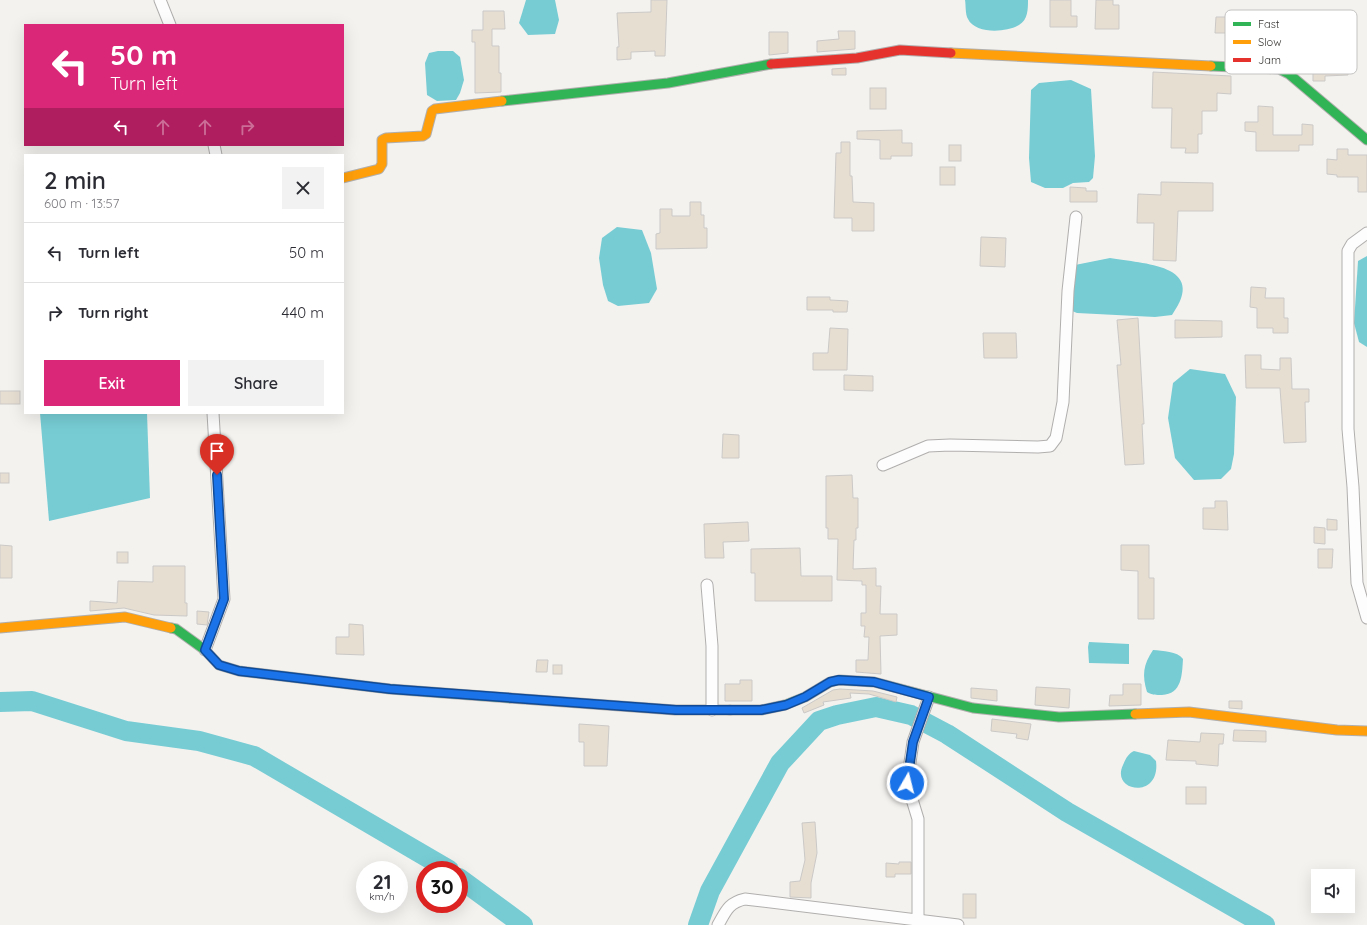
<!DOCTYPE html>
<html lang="en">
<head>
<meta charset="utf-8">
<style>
  :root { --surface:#fff; --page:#f2f2f3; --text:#2b2b33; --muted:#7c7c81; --line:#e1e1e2; --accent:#db2777 }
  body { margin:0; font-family:Quicksand,sans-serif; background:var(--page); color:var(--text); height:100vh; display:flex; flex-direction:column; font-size:15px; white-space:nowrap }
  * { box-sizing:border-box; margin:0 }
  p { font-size:13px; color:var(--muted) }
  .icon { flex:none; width:22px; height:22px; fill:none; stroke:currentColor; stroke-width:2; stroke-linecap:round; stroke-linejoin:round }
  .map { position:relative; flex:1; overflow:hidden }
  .drawer { position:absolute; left:24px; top:154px; width:320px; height:260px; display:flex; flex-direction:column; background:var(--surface); border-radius:0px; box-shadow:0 4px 16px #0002 }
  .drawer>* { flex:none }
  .guide { position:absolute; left:24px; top:24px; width:320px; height:122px; border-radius:0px; box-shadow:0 4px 16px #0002; background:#db2777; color:#fff; overflow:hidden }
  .fabs { position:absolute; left:1311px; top:869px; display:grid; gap:8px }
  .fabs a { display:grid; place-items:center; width:44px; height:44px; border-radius:0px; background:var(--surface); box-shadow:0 4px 16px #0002; font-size:20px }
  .speed { position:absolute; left:356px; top:861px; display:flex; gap:8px; font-size:20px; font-weight:700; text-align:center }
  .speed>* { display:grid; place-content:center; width:52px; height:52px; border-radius:50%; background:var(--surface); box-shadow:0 4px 16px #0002; line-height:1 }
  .speed small { font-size:10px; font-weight:400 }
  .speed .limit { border:6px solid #d22; background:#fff; color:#111 }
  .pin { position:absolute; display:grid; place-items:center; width:34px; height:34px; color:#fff; margin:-41px -17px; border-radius:50% 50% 50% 0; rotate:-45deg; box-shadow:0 0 4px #0007 }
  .pin .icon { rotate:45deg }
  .me { position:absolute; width:44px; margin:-22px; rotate:8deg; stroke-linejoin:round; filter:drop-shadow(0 0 3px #0008) }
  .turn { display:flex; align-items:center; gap:14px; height:84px; padding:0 20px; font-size:18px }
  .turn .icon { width:52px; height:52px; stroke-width:2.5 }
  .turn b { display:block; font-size:28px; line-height:34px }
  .lanes { display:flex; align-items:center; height:38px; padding:0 20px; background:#0003; justify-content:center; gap:20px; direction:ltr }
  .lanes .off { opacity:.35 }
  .round { display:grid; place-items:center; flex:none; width:42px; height:42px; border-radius:0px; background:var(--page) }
  .head { display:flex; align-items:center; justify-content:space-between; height:68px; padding:0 20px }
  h1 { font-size:24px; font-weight:600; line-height:30px }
  .button { display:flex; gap:8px; margin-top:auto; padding:8px 20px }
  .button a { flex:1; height:46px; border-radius:0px; background:var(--accent); color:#fff; font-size:16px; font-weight:600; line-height:46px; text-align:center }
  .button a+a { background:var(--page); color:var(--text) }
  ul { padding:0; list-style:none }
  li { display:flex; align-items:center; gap:12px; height:60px; padding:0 20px; border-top:1px solid var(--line) }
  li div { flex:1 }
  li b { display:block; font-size:15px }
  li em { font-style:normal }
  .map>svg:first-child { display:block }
</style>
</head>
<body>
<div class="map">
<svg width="1367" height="925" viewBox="0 0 1367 925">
  <rect width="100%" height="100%" fill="#f4f2ef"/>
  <!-- water -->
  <g fill="#77ccd4">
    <polygon points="526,0 555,0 559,20 555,34 528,35 519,23"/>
    <path d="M965,0H1028C1028,9 1028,20 1019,25C1006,33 975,34 968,19C965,14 966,5 965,0Z"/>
    <polygon points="438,51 453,51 460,57 464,80 460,93 456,100 437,101 427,95 425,63 429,53"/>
    <polygon points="1071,80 1091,89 1095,156 1093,178 1089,182 1073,183 1063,188 1045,188 1031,182 1029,158 1031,90 1039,83"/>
    <polygon points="617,227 642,230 651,253 657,289 649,303 618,306 608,301 603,285 599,258 602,238"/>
    <polygon points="1367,256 1367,347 1359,342 1354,323 1358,261"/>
    <path d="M1110,258C1143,264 1209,264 1172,315L1155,317L1077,313L1072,311L1075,265Z"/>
    <polygon points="1190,369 1225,374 1236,397 1234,454 1231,469 1221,479 1194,480 1175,458 1168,418 1173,383"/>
    <polygon points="40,413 147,413 150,498 49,521"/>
    <polygon points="1089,642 1129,644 1129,664 1089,663 1088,647"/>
    <path d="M1153,650C1163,651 1177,651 1183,659C1182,675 1182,694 1162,695C1156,695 1152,695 1147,692C1142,675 1143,665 1153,650Z"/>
    <path d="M1134,751L1150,755L1156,761C1161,800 1110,792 1123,765C1126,758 1128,754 1134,751Z"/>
  </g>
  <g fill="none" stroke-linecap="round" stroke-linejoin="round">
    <!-- river -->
    <g stroke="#77ccd4" stroke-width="20">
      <polyline points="0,702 32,701 126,731 199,741 254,756 449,870"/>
      <polyline points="459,878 523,925"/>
      <polyline points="698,925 710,891 780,763 819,721 837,715 876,707 911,715 947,734 1067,812 1265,925"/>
    </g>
  </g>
  <!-- building -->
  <g fill="#e7ded2" stroke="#cbc9c7">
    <polygon points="651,0 667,0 665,56 655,56 655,51 631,52 631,59 617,60 617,47 619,47 617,13 651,12"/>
    <polygon points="1050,0 1071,0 1071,16 1077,16 1077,27 1050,27"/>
    <polygon points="1096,0 1113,0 1113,5 1119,5 1119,29 1095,29"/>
    <polygon points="483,11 504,11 505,29 492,29 492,46 499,46 499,73 501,73 501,92 475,93 475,42 472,42 472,30 483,30"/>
    <polygon points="1216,17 1234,17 1234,33 1215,33"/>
    <polygon points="838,31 855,31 855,49 817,52 817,41 839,39"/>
    <polygon points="769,32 788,32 788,53 769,55"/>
    <polygon points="1313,53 1348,53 1348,75 1325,76 1325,81 1313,81"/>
    <polygon points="846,68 846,75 832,75 832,69"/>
    <polygon points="1153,72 1231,76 1231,94 1217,93 1217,111 1202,111 1202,134 1198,134 1198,153 1185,153 1186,148 1171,148 1172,108 1152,108"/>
    <rect x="870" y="88" width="16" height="21"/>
    <polygon points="1258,106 1273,107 1273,135 1302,135 1302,124 1313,125 1313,145 1299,145 1299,151 1256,151 1256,132 1245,131 1245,122 1258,122"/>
    <polygon points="902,130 902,143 912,143 912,156 891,156 891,159 880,159 880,140 857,139 857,131"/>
    <polygon points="841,142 850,142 850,176 852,176 853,202 874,203 874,231 852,231 852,218 834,218 836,153 841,153"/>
    <rect x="949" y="145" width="12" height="16"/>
    <polygon points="1337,149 1348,149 1348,155 1367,155 1367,192 1358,192 1358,177 1337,177 1337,175 1327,174 1327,159 1337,160"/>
    <rect x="940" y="167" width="15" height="18"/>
    <polygon points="1161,182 1213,183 1213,211 1178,211 1176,261 1153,260 1154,223 1137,223 1138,194 1161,195"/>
    <polygon points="1070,187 1086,188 1086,191 1097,191 1097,202 1070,202"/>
    <polygon points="690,202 701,202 701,215 704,215 704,228 707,228 707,248 656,249 656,234 660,233 660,209 672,209 672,216 690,216"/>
    <polygon points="981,237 1006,238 1005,267 980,266"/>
    <polygon points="1251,287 1266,288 1265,298 1284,298 1284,318 1288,318 1288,333 1273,333 1273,328 1257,328 1257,308 1250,307"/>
    <polygon points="807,297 830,297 830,300 848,301 847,312 833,312 833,310 807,310"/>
    <polygon points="1138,318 1144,424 1142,424 1144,464 1125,465 1117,365 1121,365 1117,320"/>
    <polygon points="1175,320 1222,321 1222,337 1175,338"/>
    <polygon points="830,328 848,329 847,370 813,370 813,353 828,353"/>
    <polygon points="983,333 1016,333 1017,358 984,358"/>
    <polygon points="1245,355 1261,355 1261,369 1280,370 1280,358 1291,358 1292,389 1309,389 1309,402 1305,402 1306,442 1284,443 1280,388 1246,388"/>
    <polygon points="844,375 873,376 873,391 844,390"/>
    <rect x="0" y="391" width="20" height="13"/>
    <polygon points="723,434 739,435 739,458 722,458"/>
    <rect x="0" y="473" width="9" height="10"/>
    <polygon points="852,475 853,498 858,498 858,528 856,528 856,540 854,540 853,569 876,568 876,586 881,586 880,614 897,614 897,635 880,636 881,674 856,672 856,660 868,660 869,637 864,637 865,626 861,626 861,613 866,613 866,585 862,585 862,581 837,580 838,539 828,539 828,528 826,528 826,476"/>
    <polygon points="1215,501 1227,501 1228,530 1203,529 1203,508 1215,508"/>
    <polygon points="1327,519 1337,520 1337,530 1327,530"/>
    <polygon points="748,522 749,541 723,542 724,558 705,558 704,524"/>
    <polygon points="1314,527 1325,528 1325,544 1314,543"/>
    <polygon points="0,545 12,546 12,578 0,578"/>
    <polygon points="1121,545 1149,545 1149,578 1154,578 1154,619 1138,619 1138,571 1121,570"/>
    <polygon points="800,548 801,576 832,576 832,601 755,601 755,573 751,573 751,549"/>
    <polygon points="1318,549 1333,549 1332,568 1318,568"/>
    <rect x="117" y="552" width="11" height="11"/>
    <polygon points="153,566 185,566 185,603 187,603 187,616 154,615 124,608 90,611 90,601 117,603 118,581 153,582"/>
    <polygon points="197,611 209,612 207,625 197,624"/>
    <polygon points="349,624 363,625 364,655 336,654 336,637 349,637"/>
    <polygon points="537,660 548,660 547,672 536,672"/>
    <rect x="553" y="665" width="9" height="9"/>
    <polygon points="740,680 752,680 752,701 725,701 725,684 740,684"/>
    <polygon points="1123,684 1141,684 1141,705 1109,706 1110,695 1123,695"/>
    <polygon points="1036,687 1070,689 1069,708 1035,705"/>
    <polygon points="971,688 997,690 997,701 971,698"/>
    <polygon points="840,689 873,691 897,697 896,702 869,694 850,693 851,698 823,702 824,705 804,713 802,708 833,690"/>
    <polygon points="1229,701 1242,701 1242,709 1229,708"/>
    <polygon points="992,719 1031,724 1028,740 1016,738 1017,734 991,731"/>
    <polygon points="579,724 609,726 607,766 584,766 584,742 579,742"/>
    <polygon points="1234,730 1266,731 1266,742 1233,741"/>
    <polygon points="1201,733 1224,734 1223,744 1219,744 1218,766 1196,764 1196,761 1166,760 1168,740 1200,742"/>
    <rect x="1186" y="787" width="20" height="17"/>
    <polygon points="815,822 817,853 811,883 811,898 790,897 790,882 800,881 805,860 802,823"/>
    <polygon points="899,862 911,862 911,874 895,874 895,877 886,877 886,863 899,864"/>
    <rect x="963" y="894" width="13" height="24"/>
  </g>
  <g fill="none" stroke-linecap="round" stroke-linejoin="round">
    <defs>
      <g id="street">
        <polyline points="160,0 170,25"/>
        <polyline points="214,145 216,155"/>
        <polyline points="1367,233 1352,244 1348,251 1348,429 1353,487 1357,583 1367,618"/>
        <polyline points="883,465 928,446 950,445 1038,447 1050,446 1056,438 1063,402 1068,291 1076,217"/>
        <polyline points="707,585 712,646 712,710"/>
        <polyline points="205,650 224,599 213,413"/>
        <polyline points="918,920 918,819 907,783 913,742 929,697"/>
        <path d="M718,925C726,911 728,903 745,899L958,925"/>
      </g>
      <g id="fast">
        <polyline points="1211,66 1279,69 1289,74 1367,140"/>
        <polyline points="502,101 668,83 771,64"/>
        <polyline points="171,628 176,629 205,650 219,665 239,671 390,689 510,698"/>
        <polyline points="730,710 761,710 785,705 805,697 830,682 839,680 874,682 973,708 1059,717 1135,714"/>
      </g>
      <g id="slow">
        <polyline points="951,53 1211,66"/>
        <polyline points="343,178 379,169 382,164 382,140 386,138 423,136 426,134 432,111 435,109 502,101"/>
        <polyline points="0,628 125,617 171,628"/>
        <polyline points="510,698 675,710 730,710"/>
        <polyline points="1135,714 1189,712 1337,730 1367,731"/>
      </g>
      <polyline id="jam" points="771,64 857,58 900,50 951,53"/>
    </defs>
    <!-- street casing -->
    <use href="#street" stroke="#b1afae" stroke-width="13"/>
    <!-- fast casing -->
    <use href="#fast" stroke="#b1afae" stroke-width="11"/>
    <!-- slow casing -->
    <use href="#slow" stroke="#b1afae" stroke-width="11"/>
    <!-- jam casing -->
    <use href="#jam" stroke="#b1afae" stroke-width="11"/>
    <!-- street -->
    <use href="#street" stroke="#fdfdfd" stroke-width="11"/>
    <!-- fast -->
    <use href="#fast" stroke="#30b455" stroke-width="9"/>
    <!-- slow -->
    <use href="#slow" stroke="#ff9f0a" stroke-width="9"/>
    <!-- jam -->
    <use href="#jam" stroke="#e5322d" stroke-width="9"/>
  </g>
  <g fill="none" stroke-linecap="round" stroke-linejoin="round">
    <defs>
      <polyline id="route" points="217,475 224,599 205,650 219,665 239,671 390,689 676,710 761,710 786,705 805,697 830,682 839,680 874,682 929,697 913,742 907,783"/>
    </defs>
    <!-- route casing -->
    <use href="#route" stroke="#114b97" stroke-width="10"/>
    <!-- route -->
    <use href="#route" stroke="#1a73e8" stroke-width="7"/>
  </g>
  <!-- legend -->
  <rect x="1225" y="10" width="132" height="64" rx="6" fill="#fff" stroke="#c3c3c2" stroke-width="1"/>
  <rect x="1233" y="22" width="18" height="4" fill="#30b455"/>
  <rect x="1233" y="40" width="18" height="4" fill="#ff9f0a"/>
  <rect x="1233" y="58" width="18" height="4" fill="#e5322d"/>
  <g font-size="11" fill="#373634">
    <text x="1258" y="28">Fast</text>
    <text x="1258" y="46">Slow</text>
    <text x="1258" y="64">Jam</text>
  </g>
</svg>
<div class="fabs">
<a><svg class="icon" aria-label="sound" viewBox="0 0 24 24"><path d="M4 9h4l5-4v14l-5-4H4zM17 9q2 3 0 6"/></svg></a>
</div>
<div class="speed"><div>21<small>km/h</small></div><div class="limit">30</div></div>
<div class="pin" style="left:217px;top:475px;background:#d93025"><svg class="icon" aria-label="arrive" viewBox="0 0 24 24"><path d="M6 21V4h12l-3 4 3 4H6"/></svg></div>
<svg class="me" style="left:907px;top:783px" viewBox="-20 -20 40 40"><circle r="17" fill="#1a73e8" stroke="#fff" stroke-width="3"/><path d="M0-11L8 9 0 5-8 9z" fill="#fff"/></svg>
<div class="guide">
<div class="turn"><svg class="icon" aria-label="left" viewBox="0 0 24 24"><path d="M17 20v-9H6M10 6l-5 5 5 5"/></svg><div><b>50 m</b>Turn left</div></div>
<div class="lanes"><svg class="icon" aria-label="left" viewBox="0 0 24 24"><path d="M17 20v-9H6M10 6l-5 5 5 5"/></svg><svg class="icon off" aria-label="ahead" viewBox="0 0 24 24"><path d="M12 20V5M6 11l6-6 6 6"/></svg><svg class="icon off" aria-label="ahead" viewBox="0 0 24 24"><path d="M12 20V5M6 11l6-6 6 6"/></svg><svg class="icon off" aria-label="right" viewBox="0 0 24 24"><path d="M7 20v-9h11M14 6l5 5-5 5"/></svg></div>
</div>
<section class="drawer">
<div class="head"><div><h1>2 min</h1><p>600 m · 13:57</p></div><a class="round"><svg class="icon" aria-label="close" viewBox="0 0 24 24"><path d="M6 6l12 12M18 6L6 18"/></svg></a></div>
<ul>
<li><svg class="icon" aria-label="left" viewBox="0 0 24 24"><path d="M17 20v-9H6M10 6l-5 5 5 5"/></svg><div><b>Turn left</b></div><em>50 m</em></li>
<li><svg class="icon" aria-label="right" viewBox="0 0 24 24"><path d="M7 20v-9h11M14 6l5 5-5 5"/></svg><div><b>Turn right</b></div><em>440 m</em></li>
</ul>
<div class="button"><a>Exit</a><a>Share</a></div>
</section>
</div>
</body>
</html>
